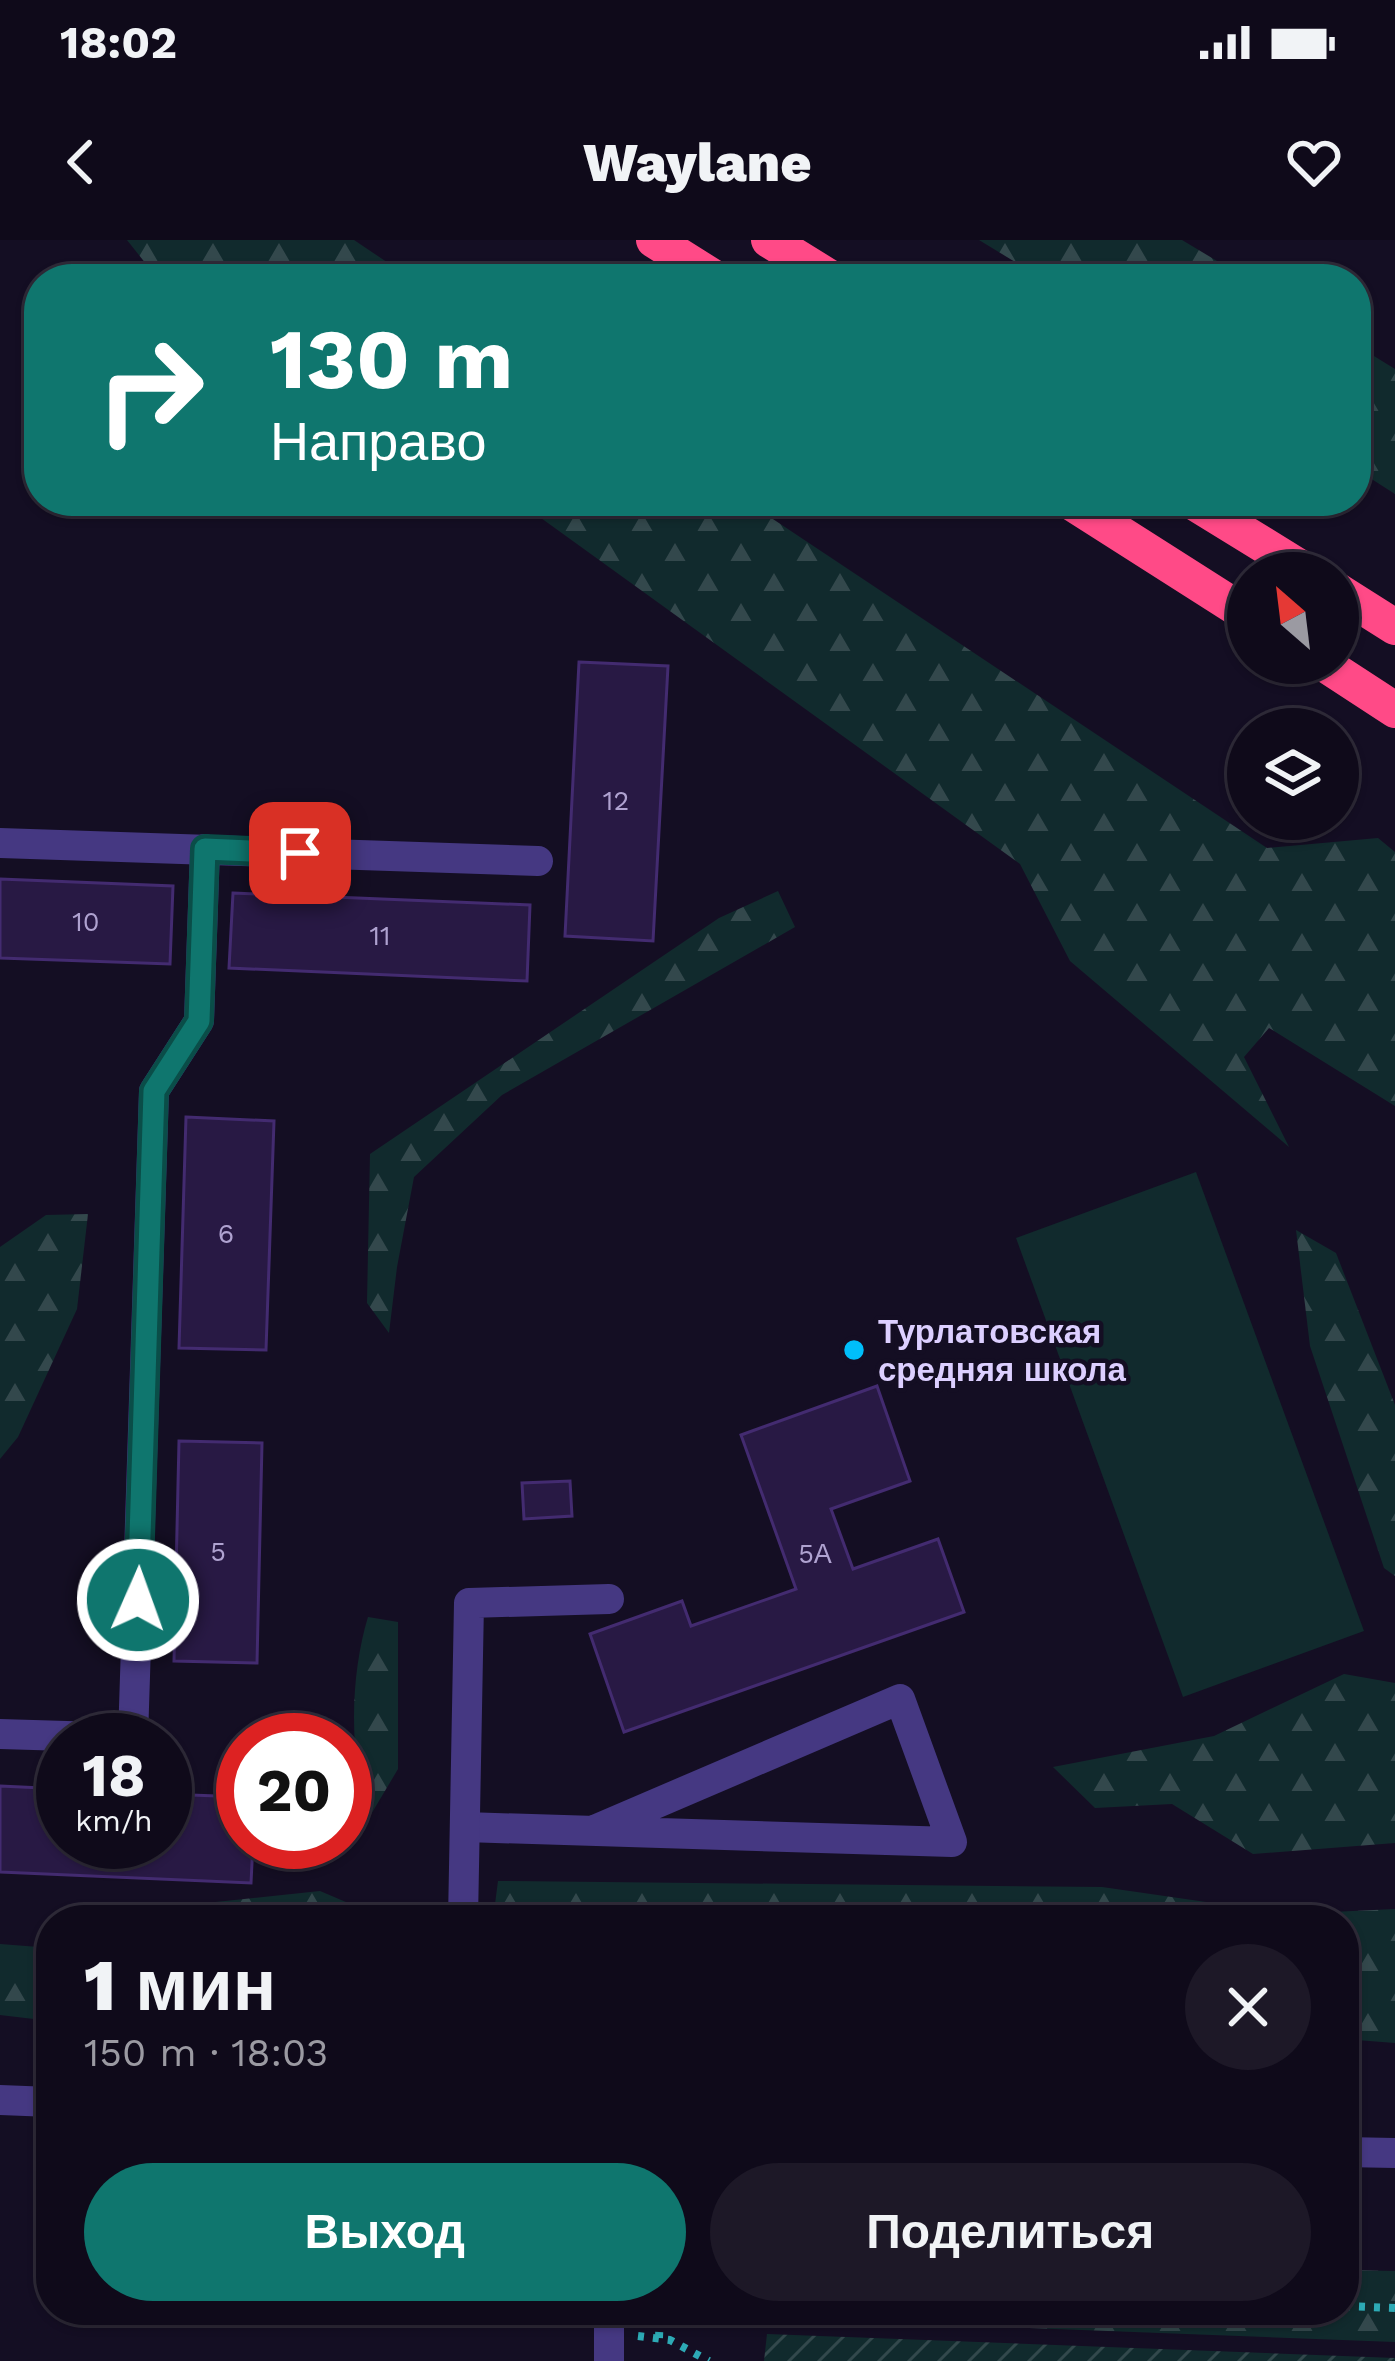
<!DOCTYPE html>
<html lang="ru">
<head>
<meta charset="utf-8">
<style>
  :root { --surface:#0f0a1a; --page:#1d1827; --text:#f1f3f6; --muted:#9b9aa2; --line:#2f2b39; --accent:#0f766e }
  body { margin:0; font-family:"Work Sans",sans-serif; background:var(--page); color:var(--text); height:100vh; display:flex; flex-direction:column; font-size:45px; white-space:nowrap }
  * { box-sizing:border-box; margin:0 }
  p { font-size:39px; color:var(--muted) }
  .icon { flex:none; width:66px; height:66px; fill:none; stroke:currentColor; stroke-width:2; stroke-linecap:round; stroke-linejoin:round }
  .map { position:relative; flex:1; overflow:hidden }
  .side { position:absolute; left:36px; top:1665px; width:1323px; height:420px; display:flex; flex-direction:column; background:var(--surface); border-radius:48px; box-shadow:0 3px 9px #0004,0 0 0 3px var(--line) }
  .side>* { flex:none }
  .guide { position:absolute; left:24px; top:24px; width:1347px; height:252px; border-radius:48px; box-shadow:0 3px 9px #0004,0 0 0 3px var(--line); background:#0f766e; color:#fff; overflow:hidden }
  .needle { width:78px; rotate:332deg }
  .tools { position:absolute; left:1227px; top:312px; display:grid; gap:24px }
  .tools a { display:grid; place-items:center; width:132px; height:132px; border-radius:50%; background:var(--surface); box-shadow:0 3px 9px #0004,0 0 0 3px var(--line); font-size:60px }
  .speed { position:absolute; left:36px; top:1473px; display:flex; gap:24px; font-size:60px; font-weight:700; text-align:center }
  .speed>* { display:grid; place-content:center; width:156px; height:156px; border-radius:50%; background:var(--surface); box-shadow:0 3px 9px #0004,0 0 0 3px var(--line); line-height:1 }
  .speed small { font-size:30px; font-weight:400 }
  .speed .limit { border:18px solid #d22; background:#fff; color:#111 }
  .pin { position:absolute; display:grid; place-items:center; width:102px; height:102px; color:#fff; margin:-51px; border-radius:24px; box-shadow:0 6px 18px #0006 }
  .me { position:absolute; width:132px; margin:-66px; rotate:2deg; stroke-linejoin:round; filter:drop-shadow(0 0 9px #0008) }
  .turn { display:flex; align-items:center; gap:42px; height:252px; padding:0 48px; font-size:54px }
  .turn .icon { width:156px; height:156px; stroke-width:2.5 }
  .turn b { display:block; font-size:84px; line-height:102px }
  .round { display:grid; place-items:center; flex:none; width:126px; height:126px; border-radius:63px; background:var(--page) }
  .head { display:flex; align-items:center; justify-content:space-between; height:204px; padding:0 48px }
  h1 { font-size:72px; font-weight:800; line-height:90px }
  .primary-button { display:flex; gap:24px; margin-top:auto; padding:24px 48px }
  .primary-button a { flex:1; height:138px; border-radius:72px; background:var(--accent); color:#fff; font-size:48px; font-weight:800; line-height:138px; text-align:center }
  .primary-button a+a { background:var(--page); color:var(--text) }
  .status { display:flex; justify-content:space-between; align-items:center; height:84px; padding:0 60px; background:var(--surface); direction:ltr }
  .status svg { height:33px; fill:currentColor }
  header { display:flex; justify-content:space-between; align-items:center; height:156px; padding:0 48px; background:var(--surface); font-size:54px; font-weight:800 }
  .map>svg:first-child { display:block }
</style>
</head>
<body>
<div class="status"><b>18:02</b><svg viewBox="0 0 49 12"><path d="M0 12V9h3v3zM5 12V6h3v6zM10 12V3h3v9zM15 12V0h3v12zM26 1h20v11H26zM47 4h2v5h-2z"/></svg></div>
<header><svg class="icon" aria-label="back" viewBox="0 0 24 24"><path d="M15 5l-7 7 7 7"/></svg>Waylane<svg class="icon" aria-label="heart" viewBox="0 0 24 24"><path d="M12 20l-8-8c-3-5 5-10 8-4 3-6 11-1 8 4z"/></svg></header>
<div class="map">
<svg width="1395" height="2121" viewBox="0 0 1395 2121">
  <defs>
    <pattern id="forest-firs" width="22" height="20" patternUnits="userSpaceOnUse" patternTransform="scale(3)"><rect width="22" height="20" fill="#112a2d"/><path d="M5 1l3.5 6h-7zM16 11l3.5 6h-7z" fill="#33484c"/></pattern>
    <pattern id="garden-furrows" width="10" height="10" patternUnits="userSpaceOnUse" patternTransform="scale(3)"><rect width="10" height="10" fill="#112a2d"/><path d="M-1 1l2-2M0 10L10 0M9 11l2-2" fill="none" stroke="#33484c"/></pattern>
  </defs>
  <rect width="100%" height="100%" fill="#140e23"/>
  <!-- forest -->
  <g fill="url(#forest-firs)">
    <polygon points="127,0 354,0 412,39 158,39"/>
    <polygon points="979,0 1182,0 1247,39 1043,39"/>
    <polygon points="1356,105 1395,129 1395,254 1356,229"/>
    <polygon points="510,261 746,261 1267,608 1378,598 1395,612 1395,866 1269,788 1244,817 1289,907 1070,721 1020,624 541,278"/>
    <polygon points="778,651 795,687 502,855 414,937 397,1027 389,1093 367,1063 370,914 719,678"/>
    <polygon points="88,974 77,1069 18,1197 0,1219 0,1007 46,975"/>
    <polygon points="1296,990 1336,1013 1395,1165 1395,1336 1384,1328 1310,1106"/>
    <path d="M368,1377L398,1382V1529L370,1576C348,1519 350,1436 368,1377Z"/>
    <polygon points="1344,1434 1395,1443 1395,1603 1253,1614 1172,1564 1095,1568 1053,1527 1214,1496"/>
    <polygon points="498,1641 1102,1647 1290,1674 1395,1669 1395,1803 1344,1799 1344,1680 493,1680"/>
    <polygon points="320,1651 388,1680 134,1680 149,1669"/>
    <polygon points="0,1704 51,1708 51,1781 0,1775"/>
    <polygon points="1344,2030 1395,2031 1395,2102 687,2075 684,2070 1344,2070"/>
  </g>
  <!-- garden -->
  <polygon fill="url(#garden-furrows)" points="767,2094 1395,2118 1395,2121 764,2121"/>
  <!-- pitch -->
  <polygon fill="#112a2d" points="1196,932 1364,1391 1183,1457 1016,998"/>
  <!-- building -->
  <g fill="#281944" stroke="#432b70" stroke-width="3">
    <polygon points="579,422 668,426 653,701 565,696"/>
    <polygon points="0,639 173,646 170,724 0,718"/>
    <polygon points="233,653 530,665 527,741 229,728"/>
    <polygon points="186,877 274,881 266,1110 179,1108"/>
    <polygon points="877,1146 910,1241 831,1269 853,1329 938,1299 964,1372 624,1492 590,1394 682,1361 691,1386 796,1349 741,1195"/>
    <polygon points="179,1201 262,1203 257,1423 174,1421"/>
    <polygon points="570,1241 572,1276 524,1279 522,1243"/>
    <polygon points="0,1546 63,1549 63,1602 165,1602 165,1554 243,1557 243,1602 253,1602 251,1643 0,1632"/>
  </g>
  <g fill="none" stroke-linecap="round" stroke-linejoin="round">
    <!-- path -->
    <g stroke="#2daab5" stroke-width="8" stroke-dasharray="6 9" stroke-linecap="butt">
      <polyline points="1344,2066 1395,2068"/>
      <polyline points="638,2096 670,2100 709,2121"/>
      <polyline points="659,2098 660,2070"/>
    </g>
    <!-- minor -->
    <g stroke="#453882" stroke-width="30">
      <polyline points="0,603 538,621"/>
      <polyline points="0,1494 133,1498 154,851 199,781 205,609"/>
      <polyline points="465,1587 952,1602 900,1459 592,1591"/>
      <polyline points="463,1680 469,1363 609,1359"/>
      <polyline points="0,1860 51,1862"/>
      <polyline points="1344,1912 1395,1913"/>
      <polyline points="609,2121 609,2070"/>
    </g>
    <!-- highway -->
    <g stroke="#ff4a87" stroke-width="36">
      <polyline points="654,0 716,39"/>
      <polyline points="769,0 832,39"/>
      <polyline points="1069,261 1248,375"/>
      <polyline points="1192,261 1309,333"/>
      <polyline points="1338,351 1395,387"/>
      <polyline points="1323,423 1395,470"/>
    </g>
  </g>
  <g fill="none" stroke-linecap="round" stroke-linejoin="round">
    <defs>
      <polyline id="route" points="138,1360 154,851 199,781 205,609 300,613"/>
    </defs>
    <!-- route casing -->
    <use href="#route" stroke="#0a4d48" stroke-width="30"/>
    <!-- route -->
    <use href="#route" stroke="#0f766e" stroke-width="21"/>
  </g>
  <!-- markers -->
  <circle fill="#00befa" stroke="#140e23" stroke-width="4.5" cx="854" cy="1110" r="12"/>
  <g text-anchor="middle" stroke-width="9" stroke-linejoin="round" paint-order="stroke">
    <!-- number labels -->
    <g font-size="27" fill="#afa2d0">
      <text x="616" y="570">12</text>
      <text x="86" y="691">10</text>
      <text x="380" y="705">11</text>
      <text x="226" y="1003">6</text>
      <text x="218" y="1321">5</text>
      <text x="815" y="1323">5А</text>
    </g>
    <!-- poi labels -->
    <g font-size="33" font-weight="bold" fill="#dccfff" stroke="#140e23" text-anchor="start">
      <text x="878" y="1103">Турлатовская<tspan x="878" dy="38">средняя школа</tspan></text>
    </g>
  </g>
</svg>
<div class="tools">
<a><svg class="needle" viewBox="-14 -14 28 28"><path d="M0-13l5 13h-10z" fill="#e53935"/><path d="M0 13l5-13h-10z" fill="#9b9aa2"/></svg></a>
<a><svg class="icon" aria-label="layers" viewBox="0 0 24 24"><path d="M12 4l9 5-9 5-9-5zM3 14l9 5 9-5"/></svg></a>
</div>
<div class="speed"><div>18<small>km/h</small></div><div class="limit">20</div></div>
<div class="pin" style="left:300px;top:613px;background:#d93025"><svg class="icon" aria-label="arrive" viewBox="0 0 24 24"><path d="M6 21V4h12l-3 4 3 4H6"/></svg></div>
<svg class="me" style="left:138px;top:1360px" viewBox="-20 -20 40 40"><circle r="17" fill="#0f766e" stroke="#fff" stroke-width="3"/><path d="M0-11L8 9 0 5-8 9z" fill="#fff"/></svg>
<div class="guide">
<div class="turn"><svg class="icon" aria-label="right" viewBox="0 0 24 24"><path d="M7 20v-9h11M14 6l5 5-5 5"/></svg><div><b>130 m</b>Направо</div></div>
</div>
<section class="side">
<div class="head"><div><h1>1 мин</h1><p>150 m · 18:03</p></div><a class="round"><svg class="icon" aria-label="close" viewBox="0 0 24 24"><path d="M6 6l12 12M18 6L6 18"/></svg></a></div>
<div class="primary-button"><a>Выход</a><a>Поделиться</a></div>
</section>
</div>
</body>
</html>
